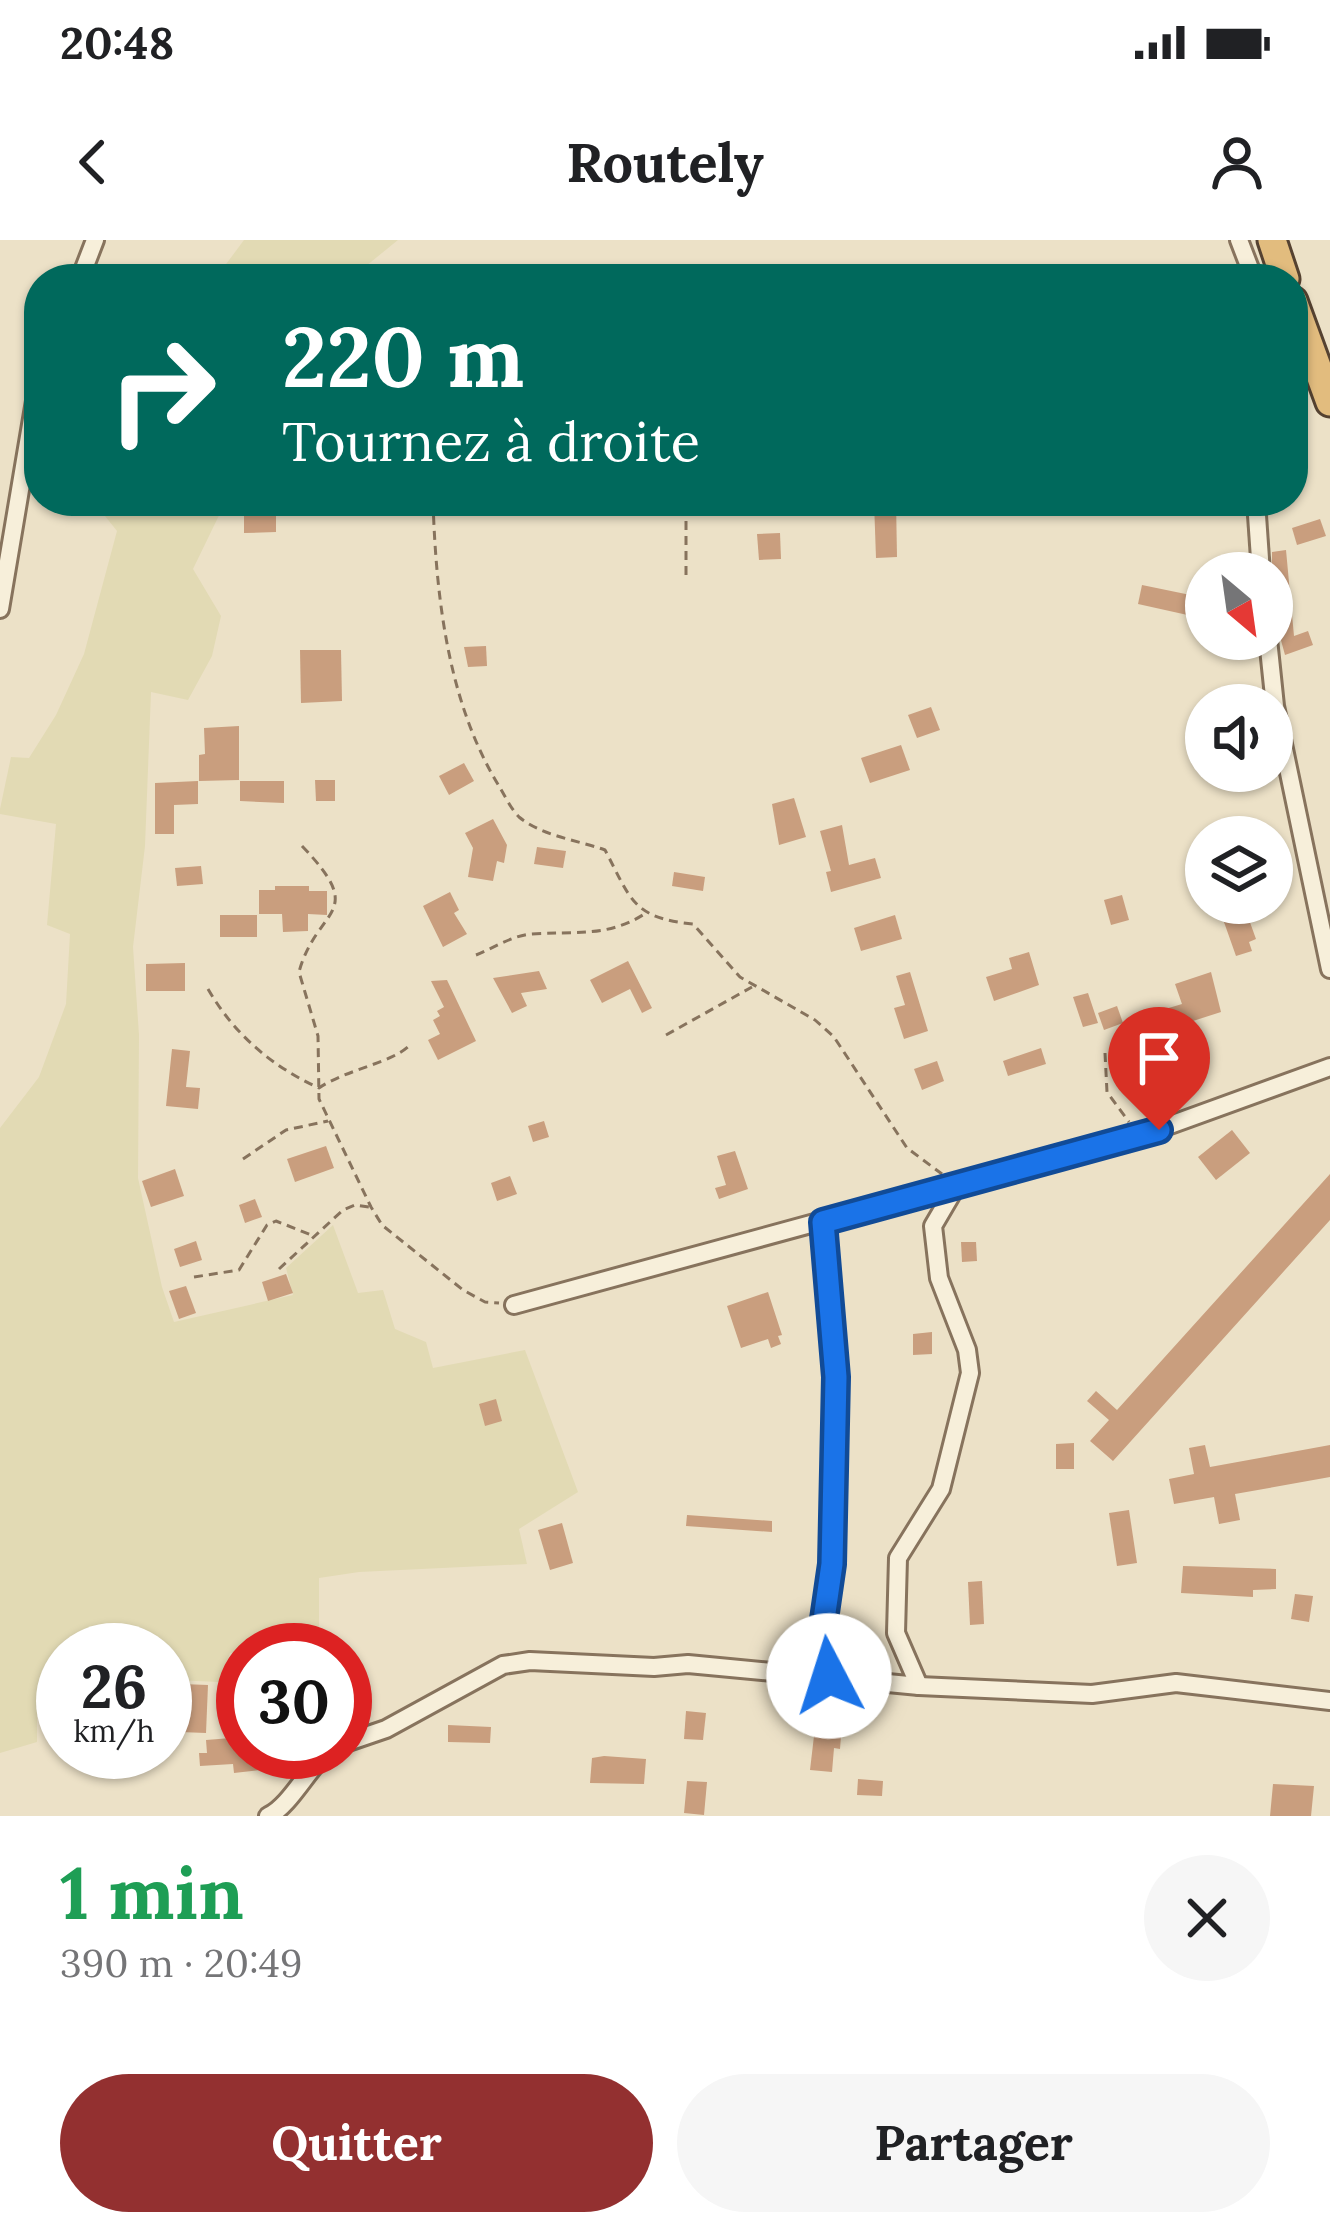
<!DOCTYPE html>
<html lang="fr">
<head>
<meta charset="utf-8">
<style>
  :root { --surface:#fff; --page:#f6f6f6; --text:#202124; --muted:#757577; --accent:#933030 }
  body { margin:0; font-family:Lora,serif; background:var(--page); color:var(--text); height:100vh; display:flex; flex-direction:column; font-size:45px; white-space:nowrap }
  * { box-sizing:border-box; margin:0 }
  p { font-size:39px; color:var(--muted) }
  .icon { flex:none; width:66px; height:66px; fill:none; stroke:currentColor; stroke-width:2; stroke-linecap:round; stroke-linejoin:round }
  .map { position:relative; height:1576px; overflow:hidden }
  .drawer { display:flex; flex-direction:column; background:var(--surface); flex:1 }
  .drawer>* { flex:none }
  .guide { position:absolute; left:24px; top:24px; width:1284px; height:252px; border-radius:48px; box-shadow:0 3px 9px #0004; background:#00695c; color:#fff; overflow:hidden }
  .needle { width:78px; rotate:151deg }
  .fabs { position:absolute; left:1185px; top:312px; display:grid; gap:24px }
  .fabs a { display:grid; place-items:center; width:108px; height:108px; border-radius:50%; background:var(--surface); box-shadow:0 3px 9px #0004; font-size:60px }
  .speed { position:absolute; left:36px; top:1383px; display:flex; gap:24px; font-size:60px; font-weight:700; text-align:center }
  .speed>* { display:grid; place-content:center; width:156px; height:156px; border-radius:50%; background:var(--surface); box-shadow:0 3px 9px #0004; line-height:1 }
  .speed small { font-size:30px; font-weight:400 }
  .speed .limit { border:18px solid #d22; background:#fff; color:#111 }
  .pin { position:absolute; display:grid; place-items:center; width:102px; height:102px; color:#fff; margin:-123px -51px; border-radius:50% 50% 50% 0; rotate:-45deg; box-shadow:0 0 12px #0007 }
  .pin .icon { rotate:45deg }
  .me { position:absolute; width:132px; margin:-66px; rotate:355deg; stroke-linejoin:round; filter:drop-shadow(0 0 9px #0008) }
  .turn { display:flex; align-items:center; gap:42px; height:252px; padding:0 60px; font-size:54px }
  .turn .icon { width:156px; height:156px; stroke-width:2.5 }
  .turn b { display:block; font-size:84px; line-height:102px }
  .round { display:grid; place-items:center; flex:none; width:126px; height:126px; border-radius:63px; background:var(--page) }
  .headline { display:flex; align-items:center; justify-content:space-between; height:204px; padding:0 60px }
  h1 { font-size:72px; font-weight:700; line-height:90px; color:#1e9e55 }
  .action { display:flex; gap:24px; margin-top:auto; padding:24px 60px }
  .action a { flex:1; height:138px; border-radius:72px; background:var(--accent); color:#fff; font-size:48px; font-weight:700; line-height:138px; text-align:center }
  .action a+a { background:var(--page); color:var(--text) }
  .status { display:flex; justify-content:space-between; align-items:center; height:84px; padding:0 60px; background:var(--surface); direction:ltr }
  .status svg { height:33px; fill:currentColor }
  header { display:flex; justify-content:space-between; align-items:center; height:156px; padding:0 60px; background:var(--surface); font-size:54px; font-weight:700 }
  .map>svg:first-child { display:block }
</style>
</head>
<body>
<div class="status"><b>20:48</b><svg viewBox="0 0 49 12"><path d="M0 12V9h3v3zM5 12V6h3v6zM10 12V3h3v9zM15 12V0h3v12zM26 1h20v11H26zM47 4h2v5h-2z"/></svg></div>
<header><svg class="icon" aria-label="back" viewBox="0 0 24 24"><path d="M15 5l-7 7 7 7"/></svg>Routely<svg class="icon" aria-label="person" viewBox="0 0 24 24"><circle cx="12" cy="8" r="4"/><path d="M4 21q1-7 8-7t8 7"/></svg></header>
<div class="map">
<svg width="1330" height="1576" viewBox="0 0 1330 1576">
  <rect width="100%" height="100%" fill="#ece1c7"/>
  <!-- farmland -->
  <g fill="#e2dab4">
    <polygon points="244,0 398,0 350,39 215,39"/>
    <polygon points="99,261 226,261 193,329 221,376 212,416 188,460 151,452 145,606 133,707 139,795 138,938 162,1047 174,1082 293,1055 286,1028 333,985 358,1053 383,1050 395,1089 426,1102 433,1128 525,1110 578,1252 519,1289 527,1324 359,1332 319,1338 319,1403 230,1413 219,1442 174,1440 171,1463 165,1463 165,1410 63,1410 63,1472 37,1475 37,1502 0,1513 0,888 39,837 66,764 70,694 47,685 56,584 0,574 0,569 11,517 29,518 56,475 84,414 117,291 97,266"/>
  </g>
  <!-- building -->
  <g fill="#c99e7e">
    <polygon points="250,261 276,261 276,292 244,293 244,270 249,269"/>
    <polygon points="874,261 896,261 897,317 876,318"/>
    <polygon points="1320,279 1326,296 1297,305 1292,288"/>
    <polygon points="780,293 781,319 759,320 757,294"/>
    <polygon points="1286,310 1294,396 1308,391 1313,405 1285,415 1279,393 1273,387 1272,339 1272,312"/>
    <polygon points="1142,345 1205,358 1201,378 1138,364"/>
    <polygon points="486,406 487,426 468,427 464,407"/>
    <polygon points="300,410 341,410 342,461 301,463"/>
    <polygon points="931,467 940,490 917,498 908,475"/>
    <polygon points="239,486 239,540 199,541 199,515 205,514 204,488"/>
    <polygon points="901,505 910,530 870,543 861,518"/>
    <polygon points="464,523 474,541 449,555 439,536"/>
    <polygon points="315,540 335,540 335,561 316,561"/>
    <polygon points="198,541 198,564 174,565 174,594 155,594 155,543"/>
    <polygon points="240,541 284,541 284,563 240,561"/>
    <polygon points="794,558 806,597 779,605 772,564"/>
    <polygon points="493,579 507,605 504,623 497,621 493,641 468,637 473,608 465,593"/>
    <polygon points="842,585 849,625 875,618 881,638 831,652 826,632 831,631 820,591"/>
    <polygon points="537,607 566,611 563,628 534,624"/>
    <polygon points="201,626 203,644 177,646 175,628"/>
    <polygon points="674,632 705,637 703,651 672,646"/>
    <polygon points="275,646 309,646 309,651 327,651 327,675 308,674 308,691 283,692 282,674 259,674 259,650 275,650"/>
    <polygon points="450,652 459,670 454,673 467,694 443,707 423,666"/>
    <polygon points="1122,655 1129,680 1111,685 1104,660"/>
    <polygon points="1233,663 1243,663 1256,699 1249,702 1252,711 1236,716 1219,668"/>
    <rect x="220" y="675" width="37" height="22"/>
    <polygon points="895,675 902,699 861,711 854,688"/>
    <polygon points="1029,712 1039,745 994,761 986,737 1012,729 1009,718"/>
    <polygon points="628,721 652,768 642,773 630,749 602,763 590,740"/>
    <polygon points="185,723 185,751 146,751 146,724"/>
    <polygon points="539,731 547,749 521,753 527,766 512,773 493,738"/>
    <polygon points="910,732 928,791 904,799 894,768 905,765 896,736"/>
    <polygon points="1211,732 1221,772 1168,789 1162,770 1182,764 1175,744"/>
    <polygon points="447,740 476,801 438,820 428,800 440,794 433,780 440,776 437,771 444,767 431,741"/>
    <polygon points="1088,753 1098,783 1083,787 1073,757"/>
    <polygon points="1117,766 1123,783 1104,790 1098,773"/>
    <polygon points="1041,808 1046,824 1008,836 1003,821"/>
    <polygon points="172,809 190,811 186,847 200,848 198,869 166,866"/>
    <polygon points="937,821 944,841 922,850 914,829"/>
    <polygon points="544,881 549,897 533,902 528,886"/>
    <polygon points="1232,890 1250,913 1216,940 1198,917"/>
    <polygon points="326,906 334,928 295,942 287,919"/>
    <polygon points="735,911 748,949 719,959 715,948 726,945 717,916"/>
    <polygon points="175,929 184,956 151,967 142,941"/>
    <polygon points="1330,934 1330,980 1113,1221 1090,1201 1109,1180 1087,1161 1096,1151 1117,1170"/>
    <polygon points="510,936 517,954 497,961 491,943"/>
    <polygon points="255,959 262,977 245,983 239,965"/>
    <polygon points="196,1001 202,1020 180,1027 174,1009"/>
    <polygon points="961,1002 976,1002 977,1021 962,1022"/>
    <polygon points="286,1034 293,1053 268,1061 262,1042"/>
    <polygon points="186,1046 196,1073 179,1079 169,1051"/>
    <polygon points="768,1052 782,1095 778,1096 781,1104 771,1108 768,1099 741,1108 727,1066"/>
    <polygon points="932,1092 932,1114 913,1115 913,1094"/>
    <polygon points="496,1159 502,1181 485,1186 479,1164"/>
    <polygon points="1074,1203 1074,1229 1056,1229 1056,1204"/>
    <polygon points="1205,1205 1210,1227 1330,1205 1330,1237 1235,1254 1240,1280 1219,1284 1214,1257 1174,1264 1169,1239 1194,1234 1189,1208"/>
    <polygon points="1129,1270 1137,1323 1117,1326 1109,1273"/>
    <polygon points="687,1275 772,1281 772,1292 686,1286"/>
    <polygon points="562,1283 573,1323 550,1330 538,1290"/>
    <polygon points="1183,1326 1276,1329 1276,1349 1253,1350 1253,1357 1181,1353"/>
    <polygon points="982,1341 984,1384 970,1385 968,1342"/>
    <polygon points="1295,1354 1313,1356 1309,1382 1291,1379"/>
    <polygon points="182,1444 208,1445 206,1493 180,1492"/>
    <polygon points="686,1471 706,1473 703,1500 684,1499"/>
    <polygon points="816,1479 842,1484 840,1509 834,1508 832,1532 810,1530"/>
    <polygon points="243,1484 243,1512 269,1512 268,1529 234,1533 233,1524 200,1526 199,1513 207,1513 206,1500 231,1498 230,1485"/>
    <polygon points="448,1485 491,1487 490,1503 448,1502"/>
    <polygon points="76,1512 131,1512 131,1524 75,1522"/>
    <polygon points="604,1516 646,1519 644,1544 590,1543 592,1518"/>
    <polygon points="858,1539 883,1541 882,1556 857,1555"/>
    <polygon points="687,1541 707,1542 704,1575 684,1573"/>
    <polygon points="1273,1544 1314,1546 1311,1576 1270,1576"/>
  </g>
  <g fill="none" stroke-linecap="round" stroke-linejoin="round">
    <defs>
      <g id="minor">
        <polyline points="1239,0 1254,39"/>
        <polyline points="80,39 95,0"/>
        <polyline points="1256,261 1261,333"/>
        <polyline points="0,369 39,137"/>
        <polyline points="1268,399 1275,466 1330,729"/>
        <polyline points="823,982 835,1137 833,1324 821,1400 829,1436"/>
        <polyline points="514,1065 1159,889 1330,827"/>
        <polyline points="919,1446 896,1393 898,1318 941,1249 970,1133 967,1110 939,1038 933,986 957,945"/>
        <polyline points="345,1503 386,1489 503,1425 530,1421 654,1427 688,1424 919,1446 1092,1454 1176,1443 1330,1461"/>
        <path d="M268,1576C289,1567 308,1529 327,1512"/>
      </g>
      <g id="trunk">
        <polyline points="1272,0 1285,39"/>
        <polyline points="1293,61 1330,162"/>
      </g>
    </defs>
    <!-- minor casing -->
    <use href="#minor" stroke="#87735d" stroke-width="22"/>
    <!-- trunk casing -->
    <use href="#trunk" stroke="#554231" stroke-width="33"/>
    <!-- path -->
    <g stroke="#87735d" stroke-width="3" stroke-dasharray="9 6" stroke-linecap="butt">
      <polyline points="898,39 922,33 962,37 1112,29 1126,39"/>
      <path d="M433,261C436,357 448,463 499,546C505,556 511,569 519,577C542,596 577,600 605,610C631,659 632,678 693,684L740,737L815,780L834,797L907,908L942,934"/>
      <polyline points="297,268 302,261"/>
      <polyline points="686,335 686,261"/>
      <path d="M302,606C369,676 317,666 299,732L318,796L319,859L371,967L382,985L463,1050L485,1062L499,1063"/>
      <path d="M476,715C494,708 511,696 531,694C574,691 608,698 646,673"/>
      <path d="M208,749C234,794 271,826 319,848C345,830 391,823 409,806"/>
      <polyline points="666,795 752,747"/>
      <polyline points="1105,813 1107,852 1129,882"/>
      <polyline points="243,919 286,890 328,881"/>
      <polyline points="279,1029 343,970 355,965 369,967"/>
      <polyline points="194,1037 239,1030 267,985 276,981 314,996"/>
    </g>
    <!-- minor -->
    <use href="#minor" stroke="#f7efda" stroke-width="16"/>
    <!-- trunk -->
    <use href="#trunk" stroke="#e2bc7e" stroke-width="27"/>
  </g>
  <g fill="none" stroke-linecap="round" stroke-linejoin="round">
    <defs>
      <polyline id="route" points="829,1436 821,1400 832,1324 836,1137 823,982 1159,890"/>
    </defs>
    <!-- route casing -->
    <use href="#route" stroke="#114b97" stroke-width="30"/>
    <!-- route -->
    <use href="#route" stroke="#1a73e8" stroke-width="21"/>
  </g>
</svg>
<div class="fabs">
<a><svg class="needle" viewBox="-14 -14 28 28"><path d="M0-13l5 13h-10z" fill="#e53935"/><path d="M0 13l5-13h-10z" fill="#757577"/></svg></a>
<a><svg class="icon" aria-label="sound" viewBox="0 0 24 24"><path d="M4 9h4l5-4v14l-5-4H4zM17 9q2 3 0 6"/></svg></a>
<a><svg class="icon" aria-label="layers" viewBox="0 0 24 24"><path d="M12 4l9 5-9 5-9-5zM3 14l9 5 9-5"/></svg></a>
</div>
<div class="speed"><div>26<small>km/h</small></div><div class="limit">30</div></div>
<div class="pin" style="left:1159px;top:890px;background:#d93025"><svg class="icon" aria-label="arrive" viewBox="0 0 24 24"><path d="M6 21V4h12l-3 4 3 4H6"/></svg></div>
<svg class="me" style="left:829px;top:1436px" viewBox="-20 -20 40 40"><circle r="19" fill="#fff"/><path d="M0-13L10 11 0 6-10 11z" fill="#1a73e8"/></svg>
<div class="guide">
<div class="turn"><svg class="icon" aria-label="right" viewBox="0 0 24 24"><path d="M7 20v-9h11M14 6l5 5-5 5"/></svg><div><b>220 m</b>Tournez à droite</div></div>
</div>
</div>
<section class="drawer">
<div class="headline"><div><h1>1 min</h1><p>390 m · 20:49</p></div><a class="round"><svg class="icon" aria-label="close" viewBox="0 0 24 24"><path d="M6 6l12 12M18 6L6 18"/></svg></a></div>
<div class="action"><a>Quitter</a><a>Partager</a></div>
</section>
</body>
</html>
